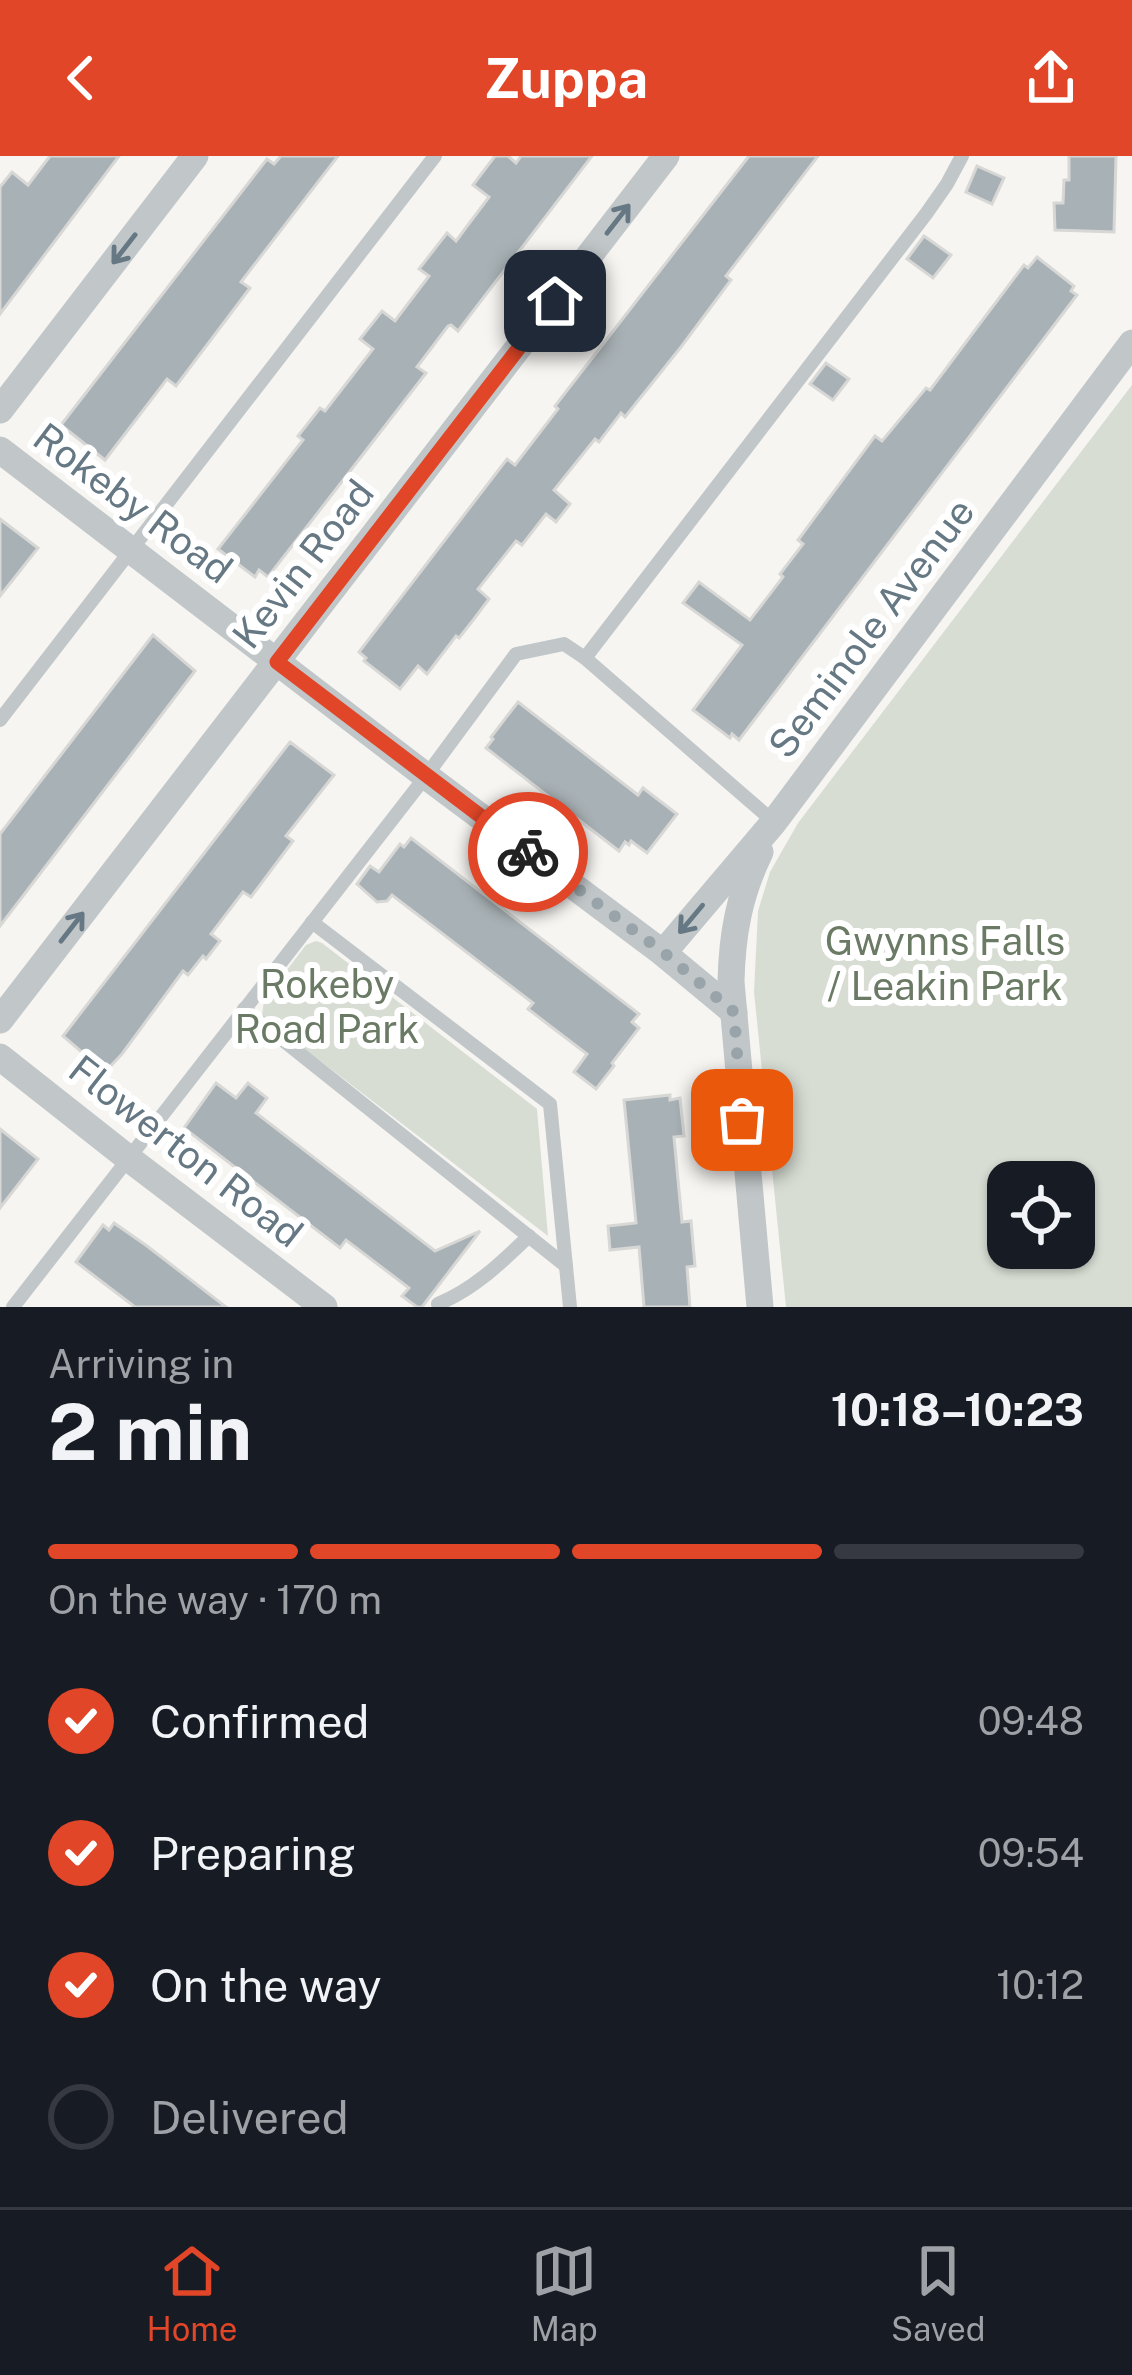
<!DOCTYPE html>
<html lang="en">
<head>
<meta charset="utf-8">
<style>
	body { margin:0; font-family:"Public Sans",sans-serif; background:#242831; color:#f1f3f6; height:100vh; display:flex; flex-direction:column; font-size:45px; white-space:nowrap }
	* { box-sizing:border-box; margin:0 }
	p { font-size:39px; color:#9ea1a6 }
	.icon { flex:none; width:66px; height:66px; fill:none; stroke:currentColor; stroke-width:2; stroke-linecap:round; stroke-linejoin:round }
	.map { position:relative; height:1151px; overflow:hidden }
	.panel { display:flex; flex-direction:column; background:#171b24; flex:1 }
	.panel>* { flex:none }
	.buttons { position:absolute; left:987px; top:1005px; display:grid; gap:24px }
	.buttons a { display:grid; place-items:center; width:108px; height:108px; border-radius:24px; background:#171b24; box-shadow:0 3px 9px #0004; font-size:60px }
	.pin { position:absolute; display:grid; place-items:center; width:102px; height:102px; color:#fff; margin:-51px; border-radius:24px; box-shadow:0 6px 18px #0006 }
	.courier { position:absolute; display:grid; place-items:center; width:120px; height:120px; margin:-60px; border:9px solid #e04627; border-radius:50%; background:#fff; color:#222; box-shadow:0 3px 15px #0007 }
	.head em { font-style:normal; font-weight:700 }
	.head div { display:flex; flex-direction:column-reverse }
	.head { display:flex; align-items:center; justify-content:space-between; height:204px; padding:0 48px }
	h1 { font-size:78px; font-weight:700; line-height:90px }
	.bar { display:grid; grid-template-columns:repeat(4,1fr); gap:18px 12px; align-content:center; height:144px; padding:0 48px }
	.bar i { height:15px; border-radius:9px; background:#363941 }
	.bar .on { background:#e04627 }
	.bar p { grid-column:span 4 }
	ol { padding:0 48px; list-style:none }
	li { display:flex; align-items:center; gap:36px; height:132px }
	li p { margin-inline-start:auto }
	li .icon { padding:12px; border-radius:50%; background:#e04627; color:#fff; stroke-width:4 }
	li:last-child { color:#9ea1a6 }
	li i { width:66px; height:66px; border:6px solid #363941; border-radius:50% }
	header { display:flex; justify-content:space-between; align-items:center; height:156px; padding:0 48px; background:#e04627; color:#fff; font-size:54px; font-weight:700 }
	.tabs { display:flex; justify-content:space-around; align-items:center; height:168px; border-top:3px solid #363941; background:#171b24; font-size:33px; color:#9ea1a6 }
	.tabs a { display:grid; justify-items:center; gap:6px }
	.tabs .on { color:#e04627 }
	.map>svg:first-child { display:block }
</style>
</head>
<body>
<header><svg class="icon" aria-label="back" viewBox="0 0 24 24"><path d="M15 5l-7 7 7 7"/></svg>Zuppa<svg class="icon" aria-label="share" viewBox="0 0 24 24"><path d="M12 15V3M7 8l5-5 5 5M5 13v7h14v-7"/></svg></header>
<div class="map">
<svg width="1132" height="1151" viewBox="0 0 1132 1151">
	<rect width="100%" height="100%" fill="#f6f5f2"/>
	<g fill="#d7ddd3" fill-rule="evenodd">
		<path d="M 1132,229 L 1132,1151 L 786,1151 L 754,836 L 758,755 L 770,716 L 798,667 ZM 1008,1026 L 1074,1026 L 1074,1092 L 1008,1092 Z"/>
		<path d="M 316,785 L 322,787 L 537,953 L 548,1080 L 262,860 L 264,844 L 306,789 Z"/>
	</g>
	<g fill="#a8b1b5" stroke="#d7d7d5" stroke-width="3">
		<path d="M 50,0 L 119,0 L 0,158 L 0,31 L 12,16 L 28,29 Z"/>
		<path d="M 281,0 L 338,0 L 241,126 L 250,132 L 176,230 L 167,223 L 105,304 L 61,269 L 267,3 L 274,8 Z"/>
		<path d="M 495,0 L 508,0 L 516,7 L 521,0 L 592,0 L 458,175 L 451,169 L 448,170 L 417,211 L 426,217 L 268,421 L 259,414 L 255,421 L 218,393 L 303,284 L 298,280 L 320,252 L 325,255 L 373,193 L 360,183 L 382,155 L 395,165 L 429,120 L 419,113 L 447,77 L 456,85 L 489,41 L 473,29 Z"/>
		<path d="M 749,0 L 818,0 L 726,120 L 731,124 L 681,191 L 625,261 L 621,257 L 599,286 L 595,283 L 554,334 L 570,348 L 556,366 L 546,358 L 522,389 L 516,385 L 478,433 L 489,443 L 474,463 L 459,482 L 456,480 L 427,518 L 418,510 L 400,533 L 364,505 L 366,502 L 359,496 L 507,303 L 515,309 L 558,253 L 555,250 L 565,237 Z"/>
		<path d="M 1069,0 L 1116,0 L 1114,76 L 1055,74 L 1054,47 L 1063,47 L 1064,24 L 1069,24 Z"/>
		<path d="M 977,10 L 1004,22 L 992,48 L 966,36 Z"/>
		<path d="M 924,80 L 951,99 L 933,122 L 907,103 Z"/>
		<path d="M 1037,101 L 1074,130 L 1071,135 L 1077,139 L 739,584 L 732,578 L 730,582 L 693,554 L 742,489 L 683,447 L 699,426 L 750,464 L 783,421 L 780,418 L 803,388 L 798,384 L 875,280 L 882,285 L 926,232 L 930,234 L 1024,109 L 1028,112 Z"/>
		<path d="M 826,207 L 849,223 L 833,244 L 810,228 Z"/>
		<path d="M 0,363 L 38,392 L 0,440 Z"/>
		<path d="M 153,479 L 195,515 L 0,770 L 0,678 Z"/>
		<path d="M 518,546 L 638,639 L 643,632 L 677,658 L 647,697 L 631,685 L 629,689 L 625,686 L 619,695 L 486,592 L 493,583 L 491,581 Z"/>
		<path d="M 290,586 L 334,619 L 286,680 L 293,685 L 251,741 L 243,736 L 211,778 L 220,785 L 206,803 L 203,800 L 188,819 L 183,815 L 122,898 L 105,916 L 63,880 Z"/>
		<path d="M 411,682 L 639,858 L 632,866 L 639,872 L 612,907 L 614,910 L 596,933 L 574,916 L 587,898 L 528,853 L 533,847 L 392,739 L 387,745 L 377,746 L 357,728 L 370,710 L 379,716 L 400,688 L 404,691 Z"/>
		<path d="M 216,927 L 236,942 L 248,927 L 267,942 L 256,957 L 435,1095 L 480,1075 L 422,1151 L 417,1151 L 402,1140 L 409,1132 L 346,1084 L 340,1092 L 184,972 Z"/>
		<path d="M 670,939 L 670,944 L 680,942 L 684,980 L 674,981 L 682,1066 L 691,1065 L 695,1110 L 687,1111 L 690,1151 L 644,1151 L 639,1091 L 610,1094 L 608,1070 L 636,1067 L 624,944 Z"/>
		<path d="M 0,973 L 38,1003 L 0,1052 Z"/>
		<path d="M 114,1067 L 147,1090 L 226,1151 L 135,1151 L 76,1106 L 103,1069 L 109,1074 Z"/>
	</g>
	<g fill="none" stroke-linecap="round" stroke-linejoin="round">
		<g stroke="#c1c6c8" stroke-width="14">
			<path d="M 585,502 L 774,666"/>
			<path d="M 0,564 L 435,0"/>
			<path d="M 312,766 L 550,948 L 570,1151"/>
			<path d="M 244,853 L 566,1110"/>
			<path d="M 438,1148 C 474,1133 501,1107 529,1080"/>
			<path d="M 13,1151 L 426,620 L 516,498 L 564,488 L 585,502 L 926,58 L 947,28 L 962,0"/>
		</g>
		<g stroke="#c1c6c8" stroke-width="27">
			<path d="M 0,254 L 195,0"/>
			<path d="M 0,294 L 426,620 L 663,797 L 734,856"/>
			<path d="M 760,696 C 739,739 732,779 731,826 L 760,1151"/>
			<path d="M 663,797 L 774,666 L 1132,187"/>
			<path d="M 0,864 L 666,0"/>
			<path d="M 0,901 L 128,1002 L 324,1151"/>
		</g>
	</g>
	<defs><path id="oneway-shaft" d="M-6 0H5M1.5-3L5.5 0L1.5 3" fill="none" stroke-width="1.6" stroke-linecap="round" stroke-linejoin="round" transform="scale(3)"/></defs>
	<g stroke="#657883">
		<use href="#oneway-shaft" transform="translate(618 63) rotate(-52)"/>
		<use href="#oneway-shaft" transform="translate(124 93) rotate(128)"/>
		<use href="#oneway-shaft" transform="translate(691 763) rotate(130)"/>
		<use href="#oneway-shaft" transform="translate(72 771) rotate(-52)"/>
	</g>
	<g fill="none" stroke-linecap="round" stroke-linejoin="round">
		<path stroke="#98a4aa" stroke-width="12" stroke-dasharray="0 21.6" d="M 528,696 L 663,796 L 734,856 L 742,964"/>
		<path stroke="#e04627" stroke-width="15" d="M 528,696 L 277,506 L 555,145"/>
	</g>
	<g text-anchor="middle" stroke-width="12" stroke-linejoin="round" paint-order="stroke">
		<g font-size="39" fill="#657883" stroke="#fff">
			<text transform="translate(133 347) rotate(37)" y="14">Rokeby Road</text>
			<text transform="translate(303 408) rotate(-52)" y="14">Kevin Road</text>
			<text transform="translate(871 472) rotate(-53)" y="14">Seminole Avenue</text>
			<text transform="translate(186 995) rotate(38)" y="14">Flowerton Road</text>
		</g>
		<g font-size="39" fill="#6a7a64" stroke="#fff">
			<text x="945" y="799">Gwynns Falls<tspan x="945" dy="45">/ Leakin Park</tspan></text>
			<text x="327" y="842">Rokeby<tspan x="327" dy="45">Road Park</tspan></text>
		</g>
	</g>
</svg>
<div class="buttons">
<a><svg class="icon" aria-label="locate" viewBox="0 0 24 24"><circle cx="12" cy="12" r="6"/><path d="M12 2v4M12 18v4M2 12h4M18 12h4"/></svg></a>
</div>
<div class="pin" style="left:742px;top:964px;background:#ea580c"><svg class="icon" aria-label="bag" viewBox="0 0 24 24"><path d="M5 8h14l-1 12H6zM9 8a3 3 0 0 1 6 0"/></svg></div>
<div class="pin" style="left:555px;top:145px;background:#1f2937"><svg class="icon" aria-label="home" viewBox="0 0 24 24"><path d="M3 11l9-7 9 7M6 9v11h12V9"/></svg></div>
<div class="courier" style="left:528px;top:696px"><svg class="icon" aria-label="bike" viewBox="0 0 24 24"><circle cx="6" cy="16" r="4"/><circle cx="18" cy="16" r="4"/><path d="M6 16l4-8h5l3 8M10 8l3 8H6M13 5h3"/></svg></div>
</div>
<section class="panel">
<div class="head"><div><h1>2 min</h1><p>Arriving in</p></div><em>10:18–10:23</em></div>
<div class="bar"><i class="on"></i><i class="on"></i><i class="on"></i><i></i><p>On the way · 170 m</p></div>
<ol>
<li><svg class="icon" aria-label="check" viewBox="0 0 24 24"><path d="M5 12l5 5 9-10"/></svg>Confirmed<p>09:48</p></li>
<li><svg class="icon" aria-label="check" viewBox="0 0 24 24"><path d="M5 12l5 5 9-10"/></svg>Preparing<p>09:54</p></li>
<li><svg class="icon" aria-label="check" viewBox="0 0 24 24"><path d="M5 12l5 5 9-10"/></svg>On the way<p>10:12</p></li>
<li><i></i>Delivered</li>
</ol>
</section>
<nav class="tabs">
<a class="on"><svg class="icon" aria-label="home" viewBox="0 0 24 24"><path d="M3 11l9-7 9 7M6 9v11h12V9"/></svg>Home</a>
<a><svg class="icon" aria-label="map" viewBox="0 0 24 24"><path d="M3 6l6-2 6 2 6-2v14l-6 2-6-2-6 2zM9 4v14M15 6v14"/></svg>Map</a>
<a><svg class="icon" aria-label="saved" viewBox="0 0 24 24"><path d="M7 4h10v16l-5-4-5 4z"/></svg>Saved</a>
</nav>
</body>
</html>
